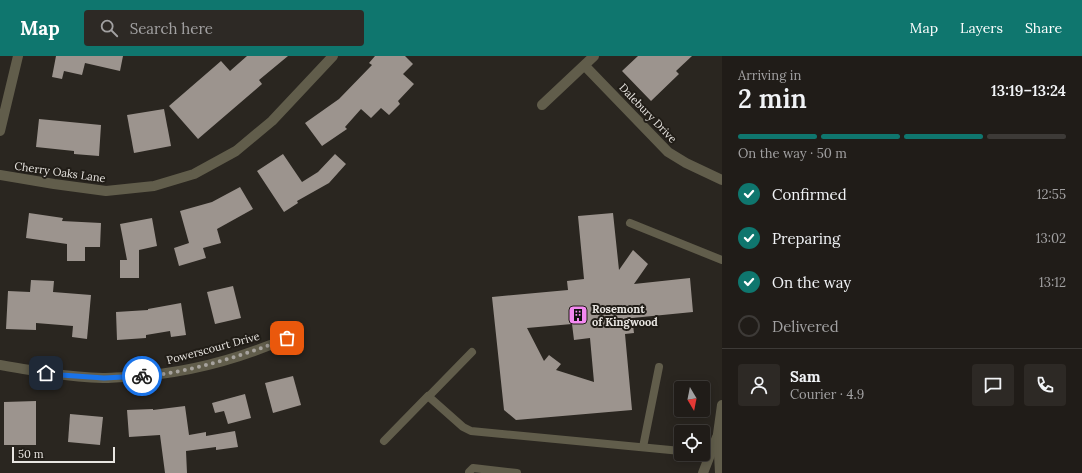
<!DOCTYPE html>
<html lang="en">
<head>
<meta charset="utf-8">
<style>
	body { margin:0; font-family:Lora,serif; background:#2d2925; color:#f1f3f6; height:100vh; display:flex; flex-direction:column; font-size:15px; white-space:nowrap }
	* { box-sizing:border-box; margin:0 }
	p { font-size:13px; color:#a2a1a2 }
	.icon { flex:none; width:22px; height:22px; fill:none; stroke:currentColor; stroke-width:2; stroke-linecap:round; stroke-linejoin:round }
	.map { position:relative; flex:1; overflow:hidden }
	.panel { display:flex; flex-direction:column; background:#201c18; width:360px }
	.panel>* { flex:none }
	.needle { width:26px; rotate:170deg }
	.fabs { position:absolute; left:674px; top:325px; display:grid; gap:8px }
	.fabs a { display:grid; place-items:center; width:36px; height:36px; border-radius:4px; background:#201c18; box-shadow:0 2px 10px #0003,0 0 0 1px #3d3a37; font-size:20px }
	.scale { position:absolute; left:12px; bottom:10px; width:103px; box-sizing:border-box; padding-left:4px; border:2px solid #e8e5e1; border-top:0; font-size:11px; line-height:14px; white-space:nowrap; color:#e8e5e1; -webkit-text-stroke:3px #211d17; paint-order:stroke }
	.pin { position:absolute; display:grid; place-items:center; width:34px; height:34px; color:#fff; margin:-17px; border-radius:8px; box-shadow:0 2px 6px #0006 }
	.courier { position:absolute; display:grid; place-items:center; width:40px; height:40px; margin:-20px; border:3px solid #1a73e8; border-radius:50%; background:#fff; color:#222; box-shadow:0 1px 5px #0007 }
	.headline em { font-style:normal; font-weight:600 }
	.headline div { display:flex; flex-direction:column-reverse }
	.headline { display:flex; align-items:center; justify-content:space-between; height:68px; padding:0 16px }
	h1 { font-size:26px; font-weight:600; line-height:30px }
	.bar { display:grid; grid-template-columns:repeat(4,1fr); gap:6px 4px; align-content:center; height:48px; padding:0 16px }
	.bar i { height:5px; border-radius:3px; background:#3d3a37 }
	.bar .on { background:#0f766e }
	.bar p { grid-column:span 4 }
	.line { display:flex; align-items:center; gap:10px; padding:0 16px; border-top:1px solid #3d3a37 }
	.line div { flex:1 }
	.round { display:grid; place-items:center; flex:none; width:42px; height:42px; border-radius:4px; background:#2d2925 }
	ol { padding:0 16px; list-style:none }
	li { display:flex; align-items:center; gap:12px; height:44px }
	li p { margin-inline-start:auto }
	li .icon { padding:4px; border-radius:50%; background:#0f766e; color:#fff; stroke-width:4 }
	li:last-child { color:#a2a1a2 }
	li i { width:22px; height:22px; border:2px solid #3d3a37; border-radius:50% }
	header { display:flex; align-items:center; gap:24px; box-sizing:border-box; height:56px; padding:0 20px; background:#0f766e; color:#fff }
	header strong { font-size:19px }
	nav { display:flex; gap:22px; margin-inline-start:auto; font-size:14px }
	.search { width:280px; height:36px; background:#2d2925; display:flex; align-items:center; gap:10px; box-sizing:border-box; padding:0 14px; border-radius:4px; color:#a2a1a2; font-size:15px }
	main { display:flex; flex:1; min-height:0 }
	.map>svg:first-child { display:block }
</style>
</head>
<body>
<header>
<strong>Map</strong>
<div class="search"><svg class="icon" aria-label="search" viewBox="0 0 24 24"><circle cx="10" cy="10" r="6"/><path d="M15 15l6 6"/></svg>Search here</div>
<nav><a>Map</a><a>Layers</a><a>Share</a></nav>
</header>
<main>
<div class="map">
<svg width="722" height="417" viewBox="0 0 722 417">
	<rect width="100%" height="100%" fill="#2a2620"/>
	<g fill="#9c948e" fill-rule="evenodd">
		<path d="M 56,0 L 123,0 L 120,15 L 85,7 L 82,19 L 64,15 L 62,23 L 52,21 Z"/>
		<path d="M 247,0 L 288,0 L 259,24 L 262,28 L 198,83 L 169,50 L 221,5 L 230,15 Z"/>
		<path d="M 375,0 L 405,0 L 413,8 L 403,18 L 414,28 L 398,45 L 400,48 L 389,59 L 381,52 L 371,62 L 361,53 L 345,71 L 347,73 L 322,90 L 305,67 L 339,43 L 372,9 L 369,7 Z"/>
		<path d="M 638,0 L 692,0 L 676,15 L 679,18 L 651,45 L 622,15 Z"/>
		<path d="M 164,53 L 171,90 L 134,97 L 127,59 Z"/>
		<path d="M 39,63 L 101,69 L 99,100 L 74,98 L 74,95 L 36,91 Z"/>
		<path d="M 283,98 L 302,126 L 318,116 L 335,98 L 346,108 L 329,127 L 297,145 L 298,147 L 284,156 L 257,115 Z"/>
		<path d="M 240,131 L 253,153 L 217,173 L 221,187 L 203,192 L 206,202 L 179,210 L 174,192 L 189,187 L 180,155 L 212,146 Z"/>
		<path d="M 29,157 L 63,162 L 62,165 L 101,167 L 100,191 L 85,191 L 85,205 L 67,205 L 67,188 L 26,182 Z"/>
		<path d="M 613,157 L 619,214 L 633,194 L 648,208 L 634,228 L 690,222 L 693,256 L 632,262 L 634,277 L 625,278 L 632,354 L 516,364 L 504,354 L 492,241 L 568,234 L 567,225 L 584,223 L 578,160 ZM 572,268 L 574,284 L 590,282 L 594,326 L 556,314 L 561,308 L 549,299 L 544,305 L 527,272 Z"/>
		<path d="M 152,162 L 157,190 L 139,194 L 139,222 L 120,222 L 120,204 L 127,204 L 120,168 Z"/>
		<path d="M 31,224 L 54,225 L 53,236 L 91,239 L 87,283 L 72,281 L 73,270 L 36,267 L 36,274 L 6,273 L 8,235 L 30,236 Z"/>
		<path d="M 233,230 L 241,262 L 215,268 L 207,236 Z"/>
		<path d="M 181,247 L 186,279 L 171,281 L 170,275 L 146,279 L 146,282 L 117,284 L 116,256 L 148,254 L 148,253 Z"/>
		<path d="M 293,320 L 301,349 L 273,357 L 265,327 Z"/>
		<path d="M 245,338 L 251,362 L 228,368 L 224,355 L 215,357 L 212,347 Z"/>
		<path d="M 36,345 L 36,389 L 4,389 L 4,346 Z"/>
		<path d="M 185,350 L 189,379 L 206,376 L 206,380 L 235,375 L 238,391 L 216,394 L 216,391 L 186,395 L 187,417 L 165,417 L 160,379 L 129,381 L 127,354 L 153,353 L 153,354 Z"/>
		<path d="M 70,358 L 103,361 L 100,389 L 68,386 Z"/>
	</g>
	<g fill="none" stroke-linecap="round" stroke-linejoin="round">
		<g stroke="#615d4b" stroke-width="8">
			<path d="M 630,167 L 722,204"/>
			<path d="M 429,340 L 472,296"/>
			<path d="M 384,385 L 428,340 L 463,371 L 471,375 L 681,395"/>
			<path d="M 643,391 L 659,311"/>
			<path d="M 469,417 L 469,416 L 473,412 L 517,417"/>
		</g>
		<g stroke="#615d4b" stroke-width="10">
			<path d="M 585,10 L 668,96 L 686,107 L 722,124"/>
			<path d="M 542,49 L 594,0"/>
			<path d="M 0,75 L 18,0"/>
			<path d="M 0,119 L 54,128 L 106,135 L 154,130 L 194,118 L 236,95 L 272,65 L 333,0"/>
			<path d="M 0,309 C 34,315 68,321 103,322 C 111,322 120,321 128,321 C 183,318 237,304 287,282"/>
		</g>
		<g stroke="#615d4b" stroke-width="10">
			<path d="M 703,417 L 717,381"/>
			<path d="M 720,417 L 718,378 L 722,349"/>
		</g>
	</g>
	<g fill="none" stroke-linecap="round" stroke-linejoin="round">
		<path stroke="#a6a29d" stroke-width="4" stroke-dasharray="0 7.2" d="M 142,320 C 166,319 191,313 214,307 C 239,300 263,292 287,282"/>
		<path stroke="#1a73e8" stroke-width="5" d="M 46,317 L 61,319 L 104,322 L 142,320"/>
	</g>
	<defs>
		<symbol id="building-square" viewBox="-11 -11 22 22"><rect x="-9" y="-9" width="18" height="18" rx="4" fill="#f389f1" stroke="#211d17"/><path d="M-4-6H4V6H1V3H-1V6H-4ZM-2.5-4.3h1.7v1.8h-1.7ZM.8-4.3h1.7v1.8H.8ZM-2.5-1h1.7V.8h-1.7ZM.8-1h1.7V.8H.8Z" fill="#111"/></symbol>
	</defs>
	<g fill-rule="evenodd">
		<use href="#building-square" x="567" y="248" width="22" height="22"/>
	</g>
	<g text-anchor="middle" stroke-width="4" stroke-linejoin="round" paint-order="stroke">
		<g font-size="11" fill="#e8e5e1" stroke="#211d17">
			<text transform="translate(648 57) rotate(46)" y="4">Dalebury Drive</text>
			<text transform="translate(60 116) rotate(8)" y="4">Cherry Oaks Lane</text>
			<text transform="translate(213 292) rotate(-15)" y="4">Powerscourt Drive</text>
		</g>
		<g font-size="11" font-weight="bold" fill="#e8e5e1" stroke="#211d17" text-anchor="start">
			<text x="592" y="257">Rosemont<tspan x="592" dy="13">of Kingwood</tspan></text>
		</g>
	</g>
</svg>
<div class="fabs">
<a><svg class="needle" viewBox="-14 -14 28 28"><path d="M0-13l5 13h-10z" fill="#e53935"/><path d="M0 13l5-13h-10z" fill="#a2a1a2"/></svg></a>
<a><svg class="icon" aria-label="locate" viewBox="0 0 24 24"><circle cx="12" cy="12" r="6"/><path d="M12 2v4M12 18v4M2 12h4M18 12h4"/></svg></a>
</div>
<div class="scale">50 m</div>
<div class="pin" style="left:287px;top:282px;background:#ea580c"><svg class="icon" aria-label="bag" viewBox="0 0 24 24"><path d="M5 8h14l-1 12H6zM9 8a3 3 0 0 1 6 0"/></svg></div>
<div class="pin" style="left:46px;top:317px;background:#1f2937"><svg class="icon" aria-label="home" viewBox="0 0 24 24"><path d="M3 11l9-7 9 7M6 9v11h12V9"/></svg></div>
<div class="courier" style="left:142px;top:320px"><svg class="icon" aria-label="bike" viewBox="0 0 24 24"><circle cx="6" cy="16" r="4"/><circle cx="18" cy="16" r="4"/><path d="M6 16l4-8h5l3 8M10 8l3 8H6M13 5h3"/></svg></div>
</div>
<section class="panel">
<div class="headline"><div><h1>2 min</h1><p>Arriving in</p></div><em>13:19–13:24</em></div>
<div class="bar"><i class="on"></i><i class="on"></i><i class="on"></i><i></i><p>On the way · 50 m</p></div>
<ol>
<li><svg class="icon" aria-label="check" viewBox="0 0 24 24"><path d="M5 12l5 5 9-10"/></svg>Confirmed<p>12:55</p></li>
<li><svg class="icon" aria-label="check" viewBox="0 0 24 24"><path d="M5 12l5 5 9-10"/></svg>Preparing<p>13:02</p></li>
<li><svg class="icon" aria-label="check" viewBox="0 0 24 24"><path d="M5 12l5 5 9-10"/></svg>On the way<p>13:12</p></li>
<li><i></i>Delivered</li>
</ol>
<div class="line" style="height:72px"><a class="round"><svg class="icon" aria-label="person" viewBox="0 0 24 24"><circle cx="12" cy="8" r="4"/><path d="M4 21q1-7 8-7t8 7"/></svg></a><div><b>Sam</b><p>Courier · 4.9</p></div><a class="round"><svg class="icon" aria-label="chat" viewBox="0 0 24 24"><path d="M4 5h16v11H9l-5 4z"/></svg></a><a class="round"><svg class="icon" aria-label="phone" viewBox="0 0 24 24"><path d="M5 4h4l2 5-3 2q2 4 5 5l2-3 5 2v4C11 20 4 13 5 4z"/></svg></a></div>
</section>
</main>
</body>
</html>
